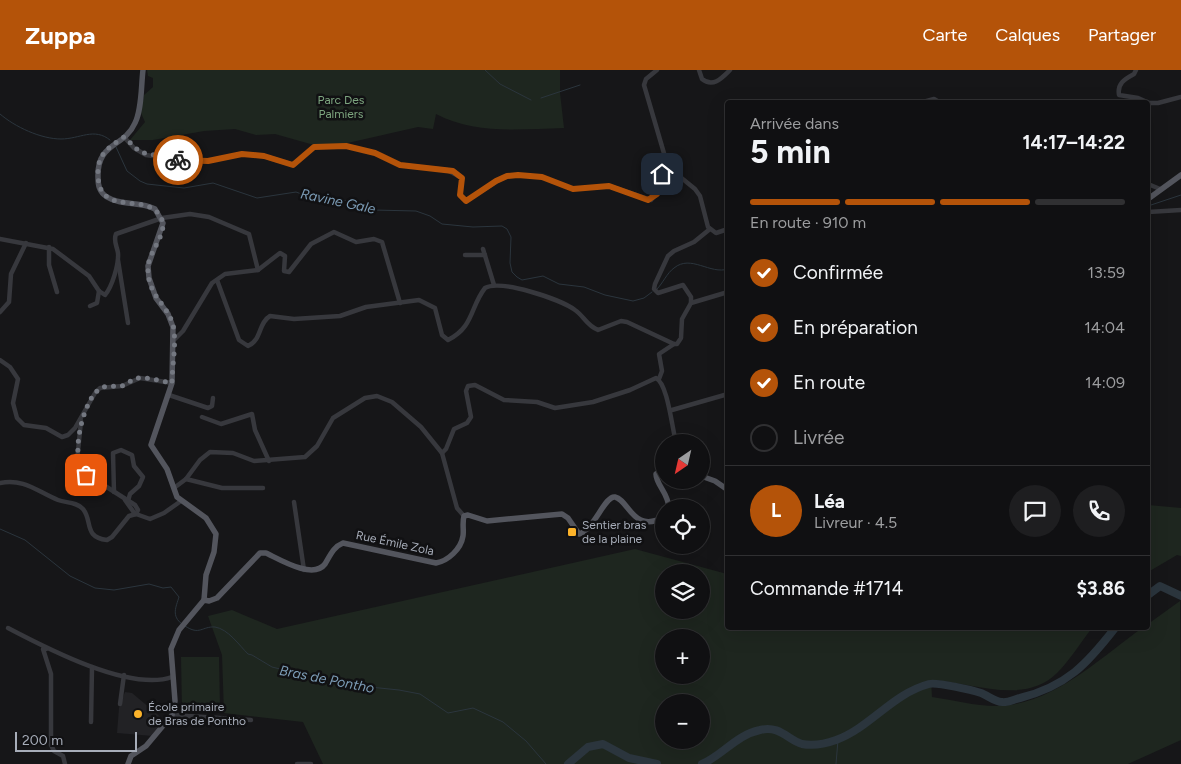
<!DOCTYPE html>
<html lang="fr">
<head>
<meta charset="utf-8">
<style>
	body { margin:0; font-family:Figtree,sans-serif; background:#1e1e20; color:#f1f3f6; height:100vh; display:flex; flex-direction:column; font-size:19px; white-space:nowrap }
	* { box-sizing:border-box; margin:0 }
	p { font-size:16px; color:#9c9d9f }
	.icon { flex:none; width:28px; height:28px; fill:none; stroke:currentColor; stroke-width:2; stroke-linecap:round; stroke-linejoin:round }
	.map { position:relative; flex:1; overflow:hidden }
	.side { position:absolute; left:725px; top:30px; width:425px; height:530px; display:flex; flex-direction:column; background:#101012; border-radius:5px; box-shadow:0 5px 20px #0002,0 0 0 1px #303032 }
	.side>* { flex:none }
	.needle { width:32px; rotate:214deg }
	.controls { position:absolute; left:655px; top:364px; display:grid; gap:10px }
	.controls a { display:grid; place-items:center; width:55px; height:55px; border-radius:50%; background:#101012; box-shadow:0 5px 20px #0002,0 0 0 1px #303032; font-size:25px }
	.scale { position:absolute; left:15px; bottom:12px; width:122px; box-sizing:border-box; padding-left:5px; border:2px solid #a7adb9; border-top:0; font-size:14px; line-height:18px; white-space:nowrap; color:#a7adb9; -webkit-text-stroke:4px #111113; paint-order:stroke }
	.pin { position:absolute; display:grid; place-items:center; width:42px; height:42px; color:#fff; margin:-21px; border-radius:10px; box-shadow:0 2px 8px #0006 }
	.courier { position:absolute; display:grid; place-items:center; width:50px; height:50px; margin:-25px; border:4px solid #b45309; border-radius:50%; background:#fff; color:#222; box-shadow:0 1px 6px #0007 }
	.head em { font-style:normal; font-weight:700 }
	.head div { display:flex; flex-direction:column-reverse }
	.head { display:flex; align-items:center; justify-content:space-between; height:85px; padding:0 25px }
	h1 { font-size:32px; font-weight:700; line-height:38px }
	.bar { display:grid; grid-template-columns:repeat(4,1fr); gap:8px 5px; align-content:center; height:60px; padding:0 25px }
	.bar i { height:6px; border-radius:4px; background:#303032 }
	.bar .selected { background:#b45309 }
	.bar p { grid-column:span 4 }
	.line { display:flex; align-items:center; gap:12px; padding:0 25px; border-top:1px solid #303032 }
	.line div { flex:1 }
	.round { display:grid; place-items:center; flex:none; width:52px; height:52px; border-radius:26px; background:#1e1e20 }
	ol { padding:0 25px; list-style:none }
	li { display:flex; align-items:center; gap:15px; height:55px }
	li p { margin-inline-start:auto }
	li .icon { padding:5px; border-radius:50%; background:#b45309; color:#fff; stroke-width:4 }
	li:last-child { color:#9c9d9f }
	li i { width:28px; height:28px; border:2px solid #303032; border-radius:50% }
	header { display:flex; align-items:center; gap:30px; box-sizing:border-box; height:70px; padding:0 25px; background:#b45309; color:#fff }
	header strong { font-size:24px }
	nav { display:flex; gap:28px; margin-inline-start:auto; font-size:18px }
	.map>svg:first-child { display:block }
</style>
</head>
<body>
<header>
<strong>Zuppa</strong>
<nav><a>Carte</a><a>Calques</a><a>Partager</a></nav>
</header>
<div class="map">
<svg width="1181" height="694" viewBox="0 0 1181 694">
	<rect width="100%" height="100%" fill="#161618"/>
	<path fill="#222225" d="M 125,622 L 132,623 L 164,650 L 153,666 L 117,663 L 119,638 Z"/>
	<g fill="#1e261f" fill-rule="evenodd">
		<path d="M 147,0 L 560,0 L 560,23 L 564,58 C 520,59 476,65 436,44 L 433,59 L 418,57 L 343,74 L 314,75 L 275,64 L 256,65 L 235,59 L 204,61 L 153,70 L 130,70 L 145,52 L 141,43 L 144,25 L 153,17 L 153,8 L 148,6 Z"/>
		<path d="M 1148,435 L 1181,438 L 1181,486 L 1177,485 L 1148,502 Z"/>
		<path d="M 635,479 L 727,504 L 728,558 L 1092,558 C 1081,572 1070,590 1057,603 C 1024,636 971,612 931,610 L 932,627 C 953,630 979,637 1000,636 C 1055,633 1100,588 1142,558 L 1148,558 L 1148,554 L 1180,531 L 1181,670 L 1128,694 L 323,694 L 303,652 L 224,643 L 222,585 L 208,546 L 232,540 L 277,559 ZM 664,502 L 701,502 L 701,540 L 664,540 ZM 664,568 L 701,568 L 701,605 L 664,605 ZM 664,632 L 701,632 L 701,670 L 664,670 Z"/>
		<path d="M 181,587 L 219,587 L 220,639 L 182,640 Z"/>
	</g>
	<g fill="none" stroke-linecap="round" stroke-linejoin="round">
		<g stroke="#2b353d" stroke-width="1">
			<path d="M 485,0 L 500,14 L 531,30"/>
			<path d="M 541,28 L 580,15"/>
			<path d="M 0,44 C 15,57 41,69 61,69 C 80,69 94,57 110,70"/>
			<path d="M 116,77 L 127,101 L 140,111 L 147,114 L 184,118 L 213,113 L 257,128 L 296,122 L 315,129 L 351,131 L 373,140 L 416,141 L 430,146 L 442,154 L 473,157 L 502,156 L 507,159 L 511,167 L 510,193 L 512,202 L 517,207 L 522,210 L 543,206 L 559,214 L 584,217 L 605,225 L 633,231 L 644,228 L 652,222"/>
			<path d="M 1148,136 L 1181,125"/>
			<path d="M 657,219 C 663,213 667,203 674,198 C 691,184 710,205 728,199"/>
			<path d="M 0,459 L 25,470 L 70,506 L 95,518 L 114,520 L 149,514 L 163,518 L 171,517 L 179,527 C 176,537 171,546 182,554"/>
			<path d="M 185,556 C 200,566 202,556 215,557 C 228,559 239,575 248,584 L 252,585 L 272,597 L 341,614 L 399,620 L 420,624 L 448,643 L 473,638 L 503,652 L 526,671 L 546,694"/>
			<path d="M 836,694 L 838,670"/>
		</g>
		<g stroke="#2b353d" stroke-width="8">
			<path d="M 1148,525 L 1160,516 L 1181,526"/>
			<path d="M 568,694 L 588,677 L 603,674 L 629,688 L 657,694"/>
			<path d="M 702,694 C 723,685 736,665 760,660 C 780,655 788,670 802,674 C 813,676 825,674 836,670 C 871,657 892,624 929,614 C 937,612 972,620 981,623 C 987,625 995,632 1002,632 C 1007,633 1015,629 1020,628 C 1067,616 1087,594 1115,558"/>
		</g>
		<g stroke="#37383d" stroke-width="4.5">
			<path d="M 657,0 L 646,9 L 644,15 L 668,97 L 695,119 L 700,126 L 708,157 L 716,163 L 728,159"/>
			<path d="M 699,0 L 702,9 C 713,18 722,8 730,0"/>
			<path d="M 1136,0 L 1134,4 C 1125,9 1117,13 1119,25 L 1138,28 L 1147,32"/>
			<path d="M 923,32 L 934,29 L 939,32"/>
			<path d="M 1148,33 L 1158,33 L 1181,27"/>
			<path d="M 124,67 L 134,78 L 146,85 L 186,91 L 208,91 L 242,84 L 264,86 L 293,95 L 314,77 L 346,76 L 375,83 L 400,95 L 447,100 L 462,108 L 460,125 L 466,131 L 497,111 L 507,106 L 518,105 L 542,107 L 573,119 L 609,116 L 651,130 C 662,120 658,105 668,97"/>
			<path d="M 1148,114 L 1160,119"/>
			<path d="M 1148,142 L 1181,140"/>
			<path d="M 0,169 L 53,179 L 89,206 L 99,221 L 105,225 C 112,217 119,194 118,183 C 117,176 113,171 116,164 L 162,148 L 190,144 L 209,147 L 249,164 L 258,200"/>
			<path d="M 49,177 L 49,195 L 57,222"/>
			<path d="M 483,179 L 494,215"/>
			<path d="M 465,185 L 485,185"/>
			<path d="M 118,190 L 128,253"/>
			<path d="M 217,210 L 239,270 L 248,276 C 262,270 258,253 270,246 L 294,249 L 340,246 L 366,237 L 419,230 L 435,238 L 442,265 L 448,270 C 474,257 470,237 485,218 C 500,209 560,229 575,240 C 584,246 586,255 598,260 L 621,251 L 627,252 L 674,274 L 677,274 L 681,268 L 682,249 L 691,233 L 728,222"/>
			<path d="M 691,233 L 691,227 L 683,215 L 658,223 L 654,219 L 655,214 L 668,186 L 674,181 L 694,172 L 710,159"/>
			<path d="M 90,236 L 97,233 L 99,221"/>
			<path d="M 0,242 L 9,232 L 11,204 L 26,173"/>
			<path d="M 174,270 L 183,261 L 212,213 L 225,204 L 258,200 L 280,183 L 285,186 L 284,201 L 289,202 L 311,174 L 334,162 L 356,172 L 374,169 L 382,172 L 400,233"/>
			<path d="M 0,290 L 10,297 L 18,309 L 13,333 L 17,348 L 24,355 L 46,358 L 62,367 L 68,365 L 75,358 L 95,323 L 100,318 L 122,316 L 140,308 L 172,313"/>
			<path d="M 659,309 L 662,301 L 659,284 L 674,274"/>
			<path d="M 169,325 L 208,338 L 212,336 L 213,328"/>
			<path d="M 672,340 L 728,324"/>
			<path d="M 202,347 L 221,354 L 252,344 L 255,360 L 269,391"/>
			<path d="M 81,351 L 77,391 L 80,400 L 135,435 L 138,440 L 136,444"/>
			<path d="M 442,383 L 446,379 L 454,359 L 467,353 L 471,347 L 466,321 L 468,316 L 475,315 L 504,330 L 537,332 L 555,338 L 593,332 L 630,320 L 656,308 C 668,314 672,359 676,372"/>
			<path d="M 186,409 L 222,418 L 263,418"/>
			<path d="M 0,413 C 24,408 38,422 58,430 C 66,433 77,432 83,439 C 93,451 83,467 107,470 L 112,467 L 129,446 L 136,444 L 150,449 L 164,443 L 181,431"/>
			<path d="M 174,418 L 186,409 L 200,390 L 210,382 L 233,383 L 254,391 L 305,387 L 317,376 L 333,348 L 365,328 L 377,326 L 392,332 L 421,357 L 442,383 L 457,438 L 464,446"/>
			<path d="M 114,422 L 113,383 L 121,380 L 132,385 L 134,396 L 143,407 L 139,416 L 130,424 L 128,431"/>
			<path d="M 125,430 L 135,444"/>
			<path d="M 294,432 L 304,500"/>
			<path d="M 8,558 C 46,578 130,622 172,607"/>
			<path d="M 46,579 L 43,579 L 51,604 L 51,675 L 54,681 L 63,686 L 65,694"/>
			<path d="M 120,634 L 124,605"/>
			<path d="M 172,645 L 251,650"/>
			<path d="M 91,652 L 92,597"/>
			<path d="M 297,694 L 311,694"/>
		</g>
		<g stroke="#53555d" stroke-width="5.5">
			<path d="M 143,0 C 141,16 142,39 135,53 C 124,78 97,72 98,107 C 98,115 99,122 107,127 C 121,136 140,131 155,139 L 163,153 L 148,196 L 149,208 L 156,228 L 168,244 L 173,257 L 172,313 L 151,375 L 167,399 L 177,427 L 206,448 L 216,464 L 214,482 L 206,505 L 204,530"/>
			<path d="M 1148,129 L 1181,105"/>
			<path d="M 664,400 L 656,404 C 656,415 668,422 669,438"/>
			<path d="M 701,406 L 715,411 L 728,420"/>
			<path d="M 128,694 L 131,686 L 146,676 L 172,645 L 175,631 L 171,579 L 179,560 L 204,530 L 209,531 L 217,528 L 260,483 L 266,483 C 279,489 313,510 325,494 C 330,486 333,477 343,473 L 436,493 C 448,491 461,479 463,466 C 464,460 462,453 464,446 L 468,445 L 487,451 L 562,444 L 568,448 L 579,464 C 594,460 605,425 615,427 C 629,430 633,464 664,447"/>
		</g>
	</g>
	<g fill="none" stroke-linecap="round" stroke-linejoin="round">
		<path stroke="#747881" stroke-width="5" stroke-dasharray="0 9" d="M 86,405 C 68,392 83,327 101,318 C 107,315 114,317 120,316 C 127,316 131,309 137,308 C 148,307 161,311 172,313 C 172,295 177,273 173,255 C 167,233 147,226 148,197 C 149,181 167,165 162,150 C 151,119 99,150 98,105 C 97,84 109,77 124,67 L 140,82 L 178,90"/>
		<path stroke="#b45309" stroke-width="6" d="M 178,90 L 208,91 L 242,84 L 264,86 L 293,95 L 314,77 L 346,76 L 375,83 L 400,95 L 453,101 L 462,108 L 460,125 L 466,131 L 496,111 L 507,106 L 518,105 L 542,107 L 573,119 L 609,116 L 648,130 L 657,124 L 662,104"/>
	</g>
	<g fill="#fcb32a" stroke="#111113" stroke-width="2">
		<rect x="567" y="457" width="10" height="10" rx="2.5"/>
		<circle cx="138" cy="644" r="5"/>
	</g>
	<g text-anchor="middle" stroke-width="5" stroke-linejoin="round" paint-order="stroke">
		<g font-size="12" fill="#7da57f" stroke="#111113">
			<text x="341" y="34">Parc Des<tspan x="341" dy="14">Palmiers</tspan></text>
		</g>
		<g font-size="12" fill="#a7adb9" stroke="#111113" text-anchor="start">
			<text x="582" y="459">Sentier bras<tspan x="582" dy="14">de la plaine</tspan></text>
			<text x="148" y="641">École primaire<tspan x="148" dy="14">de Bras de Pontho</tspan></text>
		</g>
		<g font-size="12" fill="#a7adb9" stroke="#111113">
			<text transform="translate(395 473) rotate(12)" y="4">Rue Émile Zola</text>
		</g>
		<g font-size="14" font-style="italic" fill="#7c9cb6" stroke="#111113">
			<text transform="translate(338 131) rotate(12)" y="5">Ravine Gale</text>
			<text transform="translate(327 609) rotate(11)" y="5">Bras de Pontho</text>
		</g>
	</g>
</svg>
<div class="controls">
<a><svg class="needle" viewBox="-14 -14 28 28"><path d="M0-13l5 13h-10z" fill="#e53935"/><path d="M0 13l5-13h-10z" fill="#9c9d9f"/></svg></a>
<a><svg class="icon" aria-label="locate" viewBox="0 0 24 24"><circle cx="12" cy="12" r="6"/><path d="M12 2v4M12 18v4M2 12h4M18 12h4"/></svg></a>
<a><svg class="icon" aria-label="layers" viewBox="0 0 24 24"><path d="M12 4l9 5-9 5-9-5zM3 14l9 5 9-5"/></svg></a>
<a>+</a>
<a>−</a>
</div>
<div class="scale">200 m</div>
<div class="pin" style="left:86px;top:405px;background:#ea580c"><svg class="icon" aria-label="bag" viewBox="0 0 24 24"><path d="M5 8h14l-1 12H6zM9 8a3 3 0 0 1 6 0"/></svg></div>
<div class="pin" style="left:662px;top:104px;background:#1f2937"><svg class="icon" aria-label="home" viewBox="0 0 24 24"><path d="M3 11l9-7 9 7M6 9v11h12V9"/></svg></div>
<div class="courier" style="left:178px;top:90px"><svg class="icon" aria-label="bike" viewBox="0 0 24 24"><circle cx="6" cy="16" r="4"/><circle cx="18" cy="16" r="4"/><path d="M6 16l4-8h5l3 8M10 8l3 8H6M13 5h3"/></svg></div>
<section class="side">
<div class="head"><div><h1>5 min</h1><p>Arrivée dans</p></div><em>14:17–14:22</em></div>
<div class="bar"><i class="selected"></i><i class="selected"></i><i class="selected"></i><i></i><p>En route · 910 m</p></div>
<ol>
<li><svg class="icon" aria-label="check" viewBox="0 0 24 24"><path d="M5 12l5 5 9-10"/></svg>Confirmée<p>13:59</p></li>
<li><svg class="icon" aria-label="check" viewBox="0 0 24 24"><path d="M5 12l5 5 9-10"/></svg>En préparation<p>14:04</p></li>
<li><svg class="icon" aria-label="check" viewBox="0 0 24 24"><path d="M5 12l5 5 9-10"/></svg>En route<p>14:09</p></li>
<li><i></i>Livrée</li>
</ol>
<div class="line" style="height:90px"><b class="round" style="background:#b45309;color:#fff">L</b><div><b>Léa</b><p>Livreur · 4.5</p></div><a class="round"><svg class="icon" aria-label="chat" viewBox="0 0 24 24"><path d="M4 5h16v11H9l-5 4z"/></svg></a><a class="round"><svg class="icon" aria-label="phone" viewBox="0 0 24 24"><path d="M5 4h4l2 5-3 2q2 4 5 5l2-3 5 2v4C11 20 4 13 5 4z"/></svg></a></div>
<div class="line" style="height:65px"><div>Commande #1714</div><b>$3.86</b></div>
</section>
</div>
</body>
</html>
